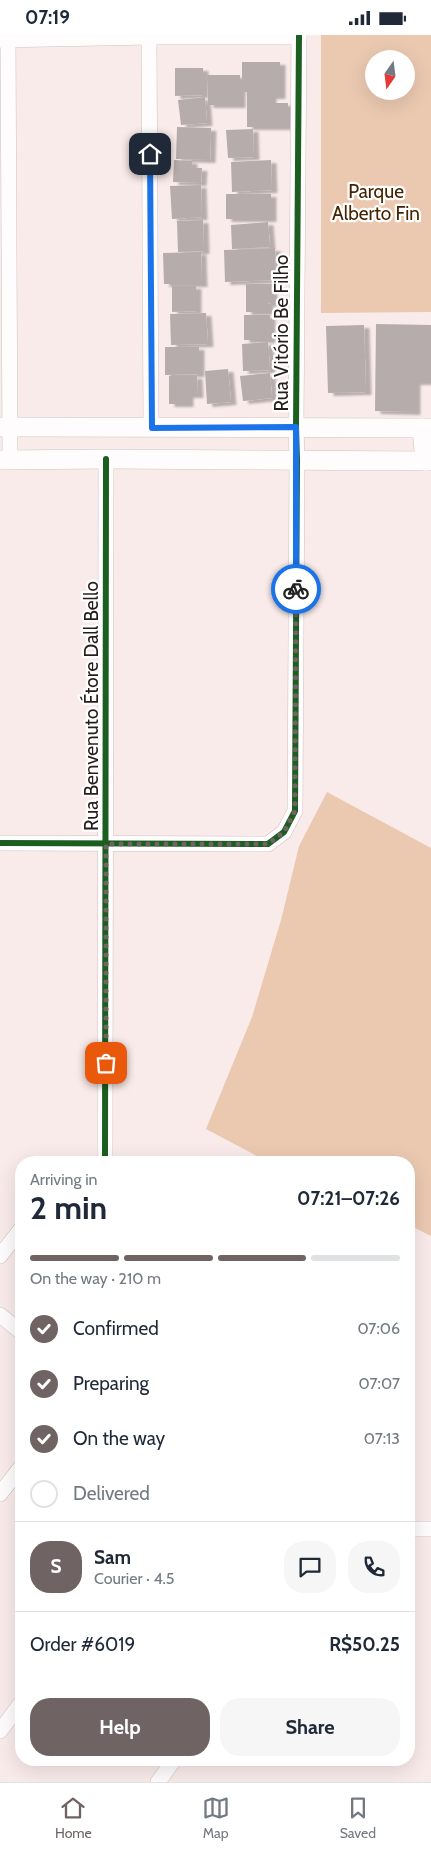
<!DOCTYPE html>
<html lang="en">
<head>
<meta charset="utf-8">
<style>
	body { margin:0; font-family:Cabin,sans-serif; background:#f6f6f7; color:#1f2937; height:100vh; display:flex; flex-direction:column; font-size:19px; white-space:nowrap }
	* { box-sizing:border-box; margin:0 }
	p { font-size:16px; color:#747a83 }
	.icon { flex:none; width:28px; height:28px; fill:none; stroke:currentColor; stroke-width:2; stroke-linecap:round; stroke-linejoin:round }
	.map { position:relative; flex:1; overflow:hidden }
	.details { position:absolute; left:15px; top:1121px; width:400px; height:610px; display:flex; flex-direction:column; background:#fff; border-radius:20px; box-shadow:0 5px 20px #0002 }
	.details>* { flex:none }
	.needle { width:32px; rotate:194deg }
	.tools { position:absolute; left:365px; top:15px; display:grid; gap:10px }
	.tools a { display:grid; place-items:center; width:50px; height:50px; border-radius:50%; background:#fff; box-shadow:0 5px 20px #0002; font-size:25px }
	.pin { position:absolute; display:grid; place-items:center; width:42px; height:42px; color:#fff; margin:-21px; border-radius:10px; box-shadow:0 2px 8px #0006 }
	.courier { position:absolute; display:grid; place-items:center; width:50px; height:50px; margin:-25px; border:4px solid #1a73e8; border-radius:50%; background:#fff; color:#222; box-shadow:0 1px 6px #0007 }
	.head em { font-style:normal; font-weight:700 }
	.head div { display:flex; flex-direction:column-reverse }
	.head { display:flex; align-items:center; justify-content:space-between; height:85px; padding:0 15px }
	h1 { font-size:32px; font-weight:700; line-height:38px }
	.bar { display:grid; grid-template-columns:repeat(4,1fr); gap:8px 5px; align-content:center; height:60px; padding:0 15px }
	.bar i { height:6px; border-radius:4px; background:#e0e1e3 }
	.bar .selected { background:#6f6463 }
	.bar p { grid-column:span 4 }
	.line { display:flex; align-items:center; gap:12px; padding:0 15px; border-top:1px solid #e0e1e3 }
	.line div { flex:1 }
	.round { display:grid; place-items:center; flex:none; width:52px; height:52px; border-radius:20px; background:#f6f6f7 }
	ol { padding:0 15px; list-style:none }
	li { display:flex; align-items:center; gap:15px; height:55px }
	li p { margin-inline-start:auto }
	li .icon { padding:5px; border-radius:50%; background:#6f6463; color:#fff; stroke-width:4 }
	li:last-child { color:#747a83 }
	li i { width:28px; height:28px; border:2px solid #e0e1e3; border-radius:50% }
	.button { display:flex; gap:10px; margin-top:auto; padding:10px 15px }
	.button a { flex:1; height:58px; border-radius:20px; background:#6f6463; color:#fff; font-size:20px; font-weight:700; line-height:58px; text-align:center }
	.button a+a { background:#f6f6f7; color:#1f2937 }
	.status { display:flex; justify-content:space-between; align-items:center; height:35px; padding:0 25px; background:#fff; direction:ltr }
	.status svg { height:14px; fill:currentColor }
	.dock { display:flex; justify-content:space-around; align-items:center; height:70px; border-top:1px solid #e0e1e3; background:#fff; font-size:14px; color:#747a83 }
	.dock a { display:grid; justify-items:center; gap:2px }
	.dock .selected { color:#6f6463 }
	.map>svg:first-child { display:block }
</style>
</head>
<body>
<div class="status"><b>07:19</b><svg viewBox="0 0 49 12"><path d="M0 12V9h3v3zM5 12V6h3v6zM10 12V3h3v9zM15 12V0h3v12zM26 1h20v11H26zM47 4h2v5h-2z"/></svg></div>
<div class="map">
<svg width="431" height="1747" viewBox="0 0 431 1747">
	<defs>
		<filter id="shadow"><feDropShadow dx="5.5" dy="3" stdDeviation="1" flood-color="#0004"/></filter>
	</defs>
	<rect width="100%" height="100%" fill="#f9ebea"/>
	<g fill="#ebc9b1" fill-rule="evenodd">
		<path d="M 321,0 L 431,0 L 431,277 L 321,278 ZM 374,24 L 406,24 L 406,56 L 374,56 Z"/>
		<path d="M 327,757 L 431,813 L 431,1201 L 409,1190 L 409,1128 L 268,1127 L 206,1094 L 252,982 L 281,885 L 299,811 Z"/>
	</g>
	<g fill="#b6acac" filter="url(#shadow)">
		<path d="M 242,27 L 280,27 L 280,61 L 271,61 L 271,68 L 288,68 L 288,92 L 247,92 L 247,57 L 242,57 Z"/>
		<path d="M 175,33 L 203,33 L 203,60 L 175,61 Z"/>
		<path d="M 207,40 L 240,40 L 240,70 L 208,70 Z"/>
		<path d="M 205,62 L 207,88 L 181,90 L 178,65 Z"/>
		<path d="M 177,92 L 211,93 L 210,125 L 176,124 Z"/>
		<path d="M 253,94 L 254,122 L 228,123 L 226,95 Z"/>
		<path d="M 174,125 L 192,126 L 192,133 L 202,133 L 201,148 L 173,147 Z"/>
		<path d="M 271,125 L 272,155 L 232,157 L 231,127 Z"/>
		<path d="M 201,150 L 202,182 L 172,184 L 170,151 Z"/>
		<rect x="226" y="159" width="45" height="25"/>
		<path d="M 203,185 L 204,216 L 178,217 L 177,186 Z"/>
		<path d="M 268,187 L 270,212 L 232,214 L 231,190 Z"/>
		<path d="M 275,213 L 276,245 L 225,247 L 224,215 Z"/>
		<path d="M 201,217 L 202,249 L 164,249 L 163,218 Z"/>
		<path d="M 246,249 L 272,249 L 272,269 L 268,268 L 268,277 L 246,277 Z"/>
		<path d="M 172,251 L 196,251 L 196,276 L 172,277 Z"/>
		<path d="M 206,278 L 208,309 L 171,310 L 170,279 Z"/>
		<rect x="244" y="280" width="26" height="25"/>
		<path d="M 376,289 L 431,290 L 431,347 L 415,347 L 415,377 L 375,376 Z"/>
		<path d="M 364,290 L 366,357 L 328,358 L 326,291 Z"/>
		<path d="M 268,307 L 270,335 L 243,336 L 242,309 Z"/>
		<path d="M 165,312 L 199,312 L 199,339 L 165,340 Z"/>
		<path d="M 228,334 L 231,367 L 207,369 L 205,336 Z"/>
		<path d="M 270,338 L 272,363 L 243,366 L 240,341 Z"/>
		<path d="M 169,341 L 197,341 L 198,360 L 188,360 L 188,369 L 169,369 Z"/>
	</g>
	<g fill="none" stroke-linecap="round" stroke-linejoin="round">
		<defs>
			<g id="minor">
				<path d="M 8,0 L 10,425"/>
				<path d="M 149,0 L 151,393"/>
				<path d="M 0,5 L 149,2 L 299,2"/>
				<path d="M 0,808 L 268,809 L 284,797 L 295,776 L 297,425 L 296,392 L 299,0"/>
				<path d="M 105,1128 L 106,424"/>
				<path d="M 0,1221 L 21,1194"/>
				<path d="M 0,1280 L 21,1297"/>
				<path d="M 0,1459 L 21,1432"/>
				<path d="M 409,1494 L 431,1494"/>
				<path d="M 0,1696 L 21,1668"/>
				<path d="M 158,1747 L 174,1725"/>
			</g>
			<g id="tertiary">
				<path d="M 0,392 L 431,393"/>
				<path d="M 422,393 L 425,426"/>
				<path d="M 0,425 L 106,424 L 431,426"/>
			</g>
		</defs>
		<use href="#minor" stroke="#cec3c2" stroke-width="16"/>
		<use href="#tertiary" stroke="#cec3c2" stroke-width="20"/>
		<use href="#minor" stroke="#fefcfc" stroke-width="15"/>
		<use href="#tertiary" stroke="#fefcfc" stroke-width="19"/>
		<defs>
			<g id="cycleway">
				<path d="M 0,808 L 268,809 L 284,797 L 295,776 L 297,425 L 296,392 L 299,0"/>
				<path d="M 105,1128 L 106,424"/>
			</g>
		</defs>
		<use href="#cycleway" stroke="#fff" stroke-width="9"/>
		<use href="#cycleway" stroke="#1b5e20" stroke-width="6"/>
	</g>
	<g fill="none" stroke-linecap="round" stroke-linejoin="round">
		<path stroke="#6f6463" stroke-width="5" stroke-dasharray="0 9" d="M 106,1028 L 106,809 L 268,809 L 284,797 L 295,776 L 296,554"/>
		<path stroke="#1a73e8" stroke-width="6" d="M 150,119 L 152,393 L 296,392 L 296,554"/>
	</g>
	<g text-anchor="middle" stroke-width="4.5" stroke-linejoin="round" paint-order="stroke">
		<g font-size="19" fill="#442400" stroke="#fff">
			<text x="376" y="163">Parque<tspan x="376" dy="22">Alberto Fin</tspan></text>
		</g>
		<g font-size="19" fill="#251c1b" stroke="#fff">
			<text transform="translate(281 298) rotate(-90)" y="7">Rua Vitório Be Filho</text>
			<text transform="translate(91 671) rotate(-90)" y="7">Rua Benvenuto Étore Dall Bello</text>
		</g>
	</g>
</svg>
<div class="tools">
<a><svg class="needle" viewBox="-14 -14 28 28"><path d="M0-13l5 13h-10z" fill="#e53935"/><path d="M0 13l5-13h-10z" fill="#747a83"/></svg></a>
</div>
<div class="pin" style="left:106px;top:1028px;background:#ea580c"><svg class="icon" aria-label="bag" viewBox="0 0 24 24"><path d="M5 8h14l-1 12H6zM9 8a3 3 0 0 1 6 0"/></svg></div>
<div class="pin" style="left:150px;top:119px;background:#1f2937"><svg class="icon" aria-label="home" viewBox="0 0 24 24"><path d="M3 11l9-7 9 7M6 9v11h12V9"/></svg></div>
<div class="courier" style="left:296px;top:554px"><svg class="icon" aria-label="bike" viewBox="0 0 24 24"><circle cx="6" cy="16" r="4"/><circle cx="18" cy="16" r="4"/><path d="M6 16l4-8h5l3 8M10 8l3 8H6M13 5h3"/></svg></div>
<section class="details">
<div class="head"><div><h1>2 min</h1><p>Arriving in</p></div><em>07:21–07:26</em></div>
<div class="bar"><i class="selected"></i><i class="selected"></i><i class="selected"></i><i></i><p>On the way · 210 m</p></div>
<ol>
<li><svg class="icon" aria-label="check" viewBox="0 0 24 24"><path d="M5 12l5 5 9-10"/></svg>Confirmed<p>07:06</p></li>
<li><svg class="icon" aria-label="check" viewBox="0 0 24 24"><path d="M5 12l5 5 9-10"/></svg>Preparing<p>07:07</p></li>
<li><svg class="icon" aria-label="check" viewBox="0 0 24 24"><path d="M5 12l5 5 9-10"/></svg>On the way<p>07:13</p></li>
<li><i></i>Delivered</li>
</ol>
<div class="line" style="height:90px"><b class="round" style="background:#6f6463;color:#fff">S</b><div><b>Sam</b><p>Courier · 4.5</p></div><a class="round"><svg class="icon" aria-label="chat" viewBox="0 0 24 24"><path d="M4 5h16v11H9l-5 4z"/></svg></a><a class="round"><svg class="icon" aria-label="phone" viewBox="0 0 24 24"><path d="M5 4h4l2 5-3 2q2 4 5 5l2-3 5 2v4C11 20 4 13 5 4z"/></svg></a></div>
<div class="line" style="height:65px"><div>Order #6019</div><b>R$50.25</b></div>
<div class="button"><a>Help</a><a>Share</a></div>
</section>
</div>
<nav class="dock">
<a class="selected"><svg class="icon" aria-label="home" viewBox="0 0 24 24"><path d="M3 11l9-7 9 7M6 9v11h12V9"/></svg>Home</a>
<a><svg class="icon" aria-label="map" viewBox="0 0 24 24"><path d="M3 6l6-2 6 2 6-2v14l-6 2-6-2-6 2zM9 4v14M15 6v14"/></svg>Map</a>
<a><svg class="icon" aria-label="saved" viewBox="0 0 24 24"><path d="M7 4h10v16l-5-4-5 4z"/></svg>Saved</a>
</nav>
</body>
</html>
